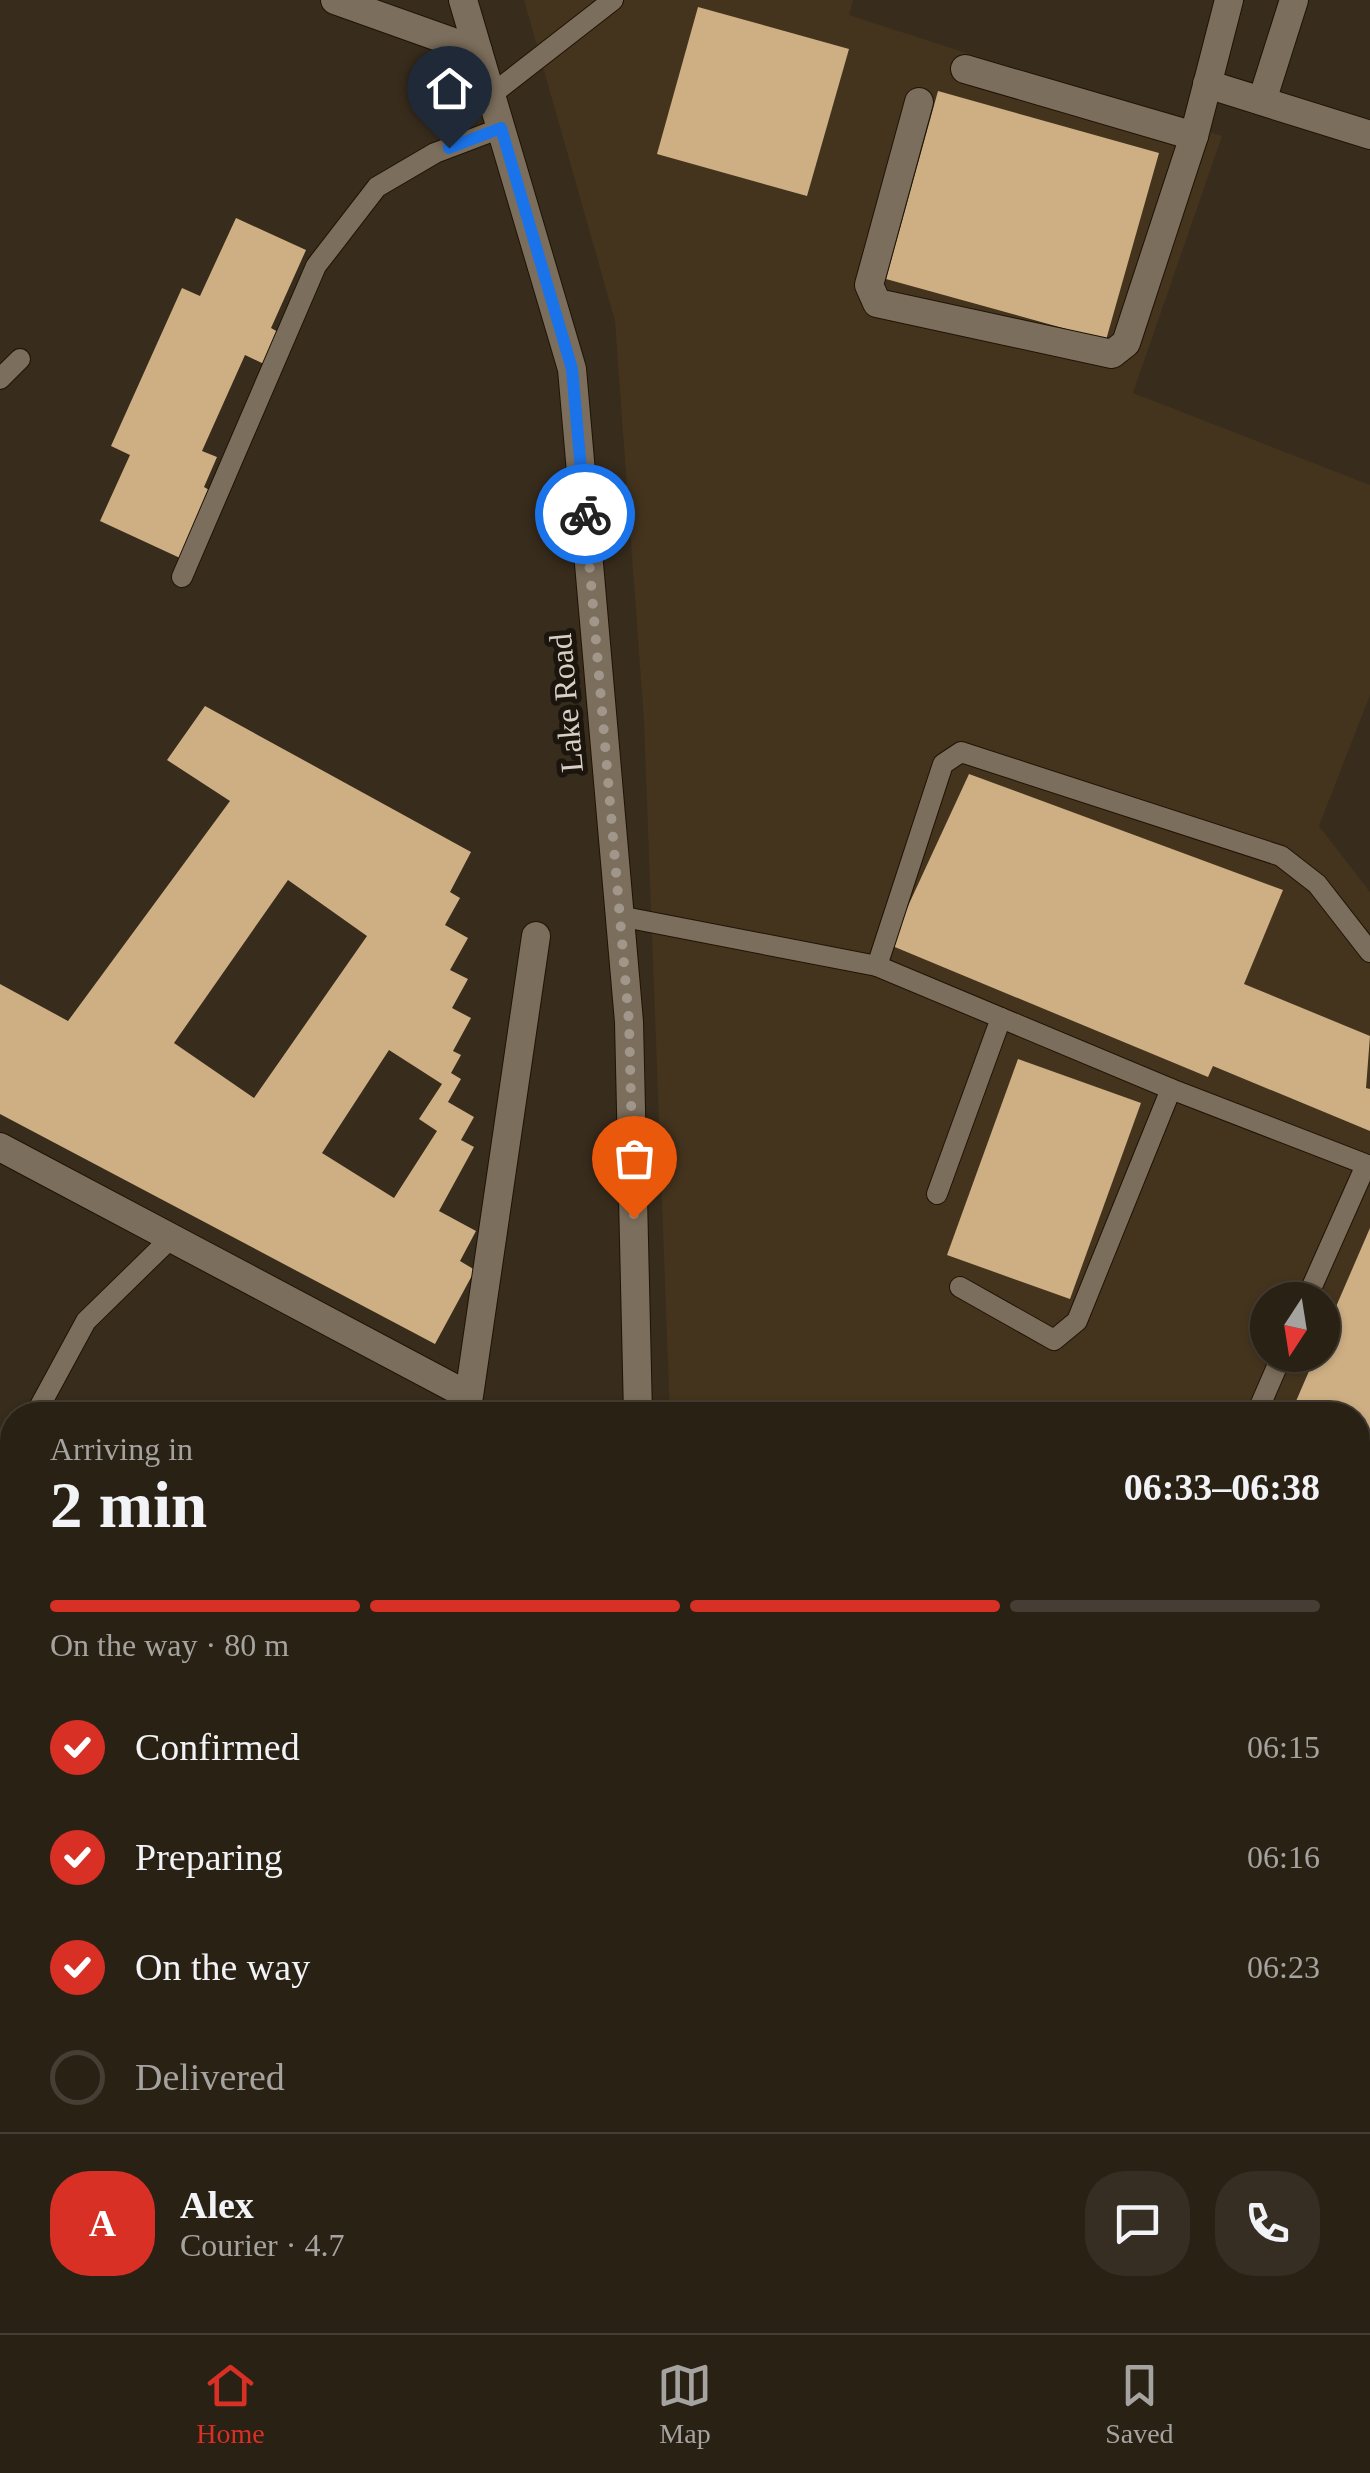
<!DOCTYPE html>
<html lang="en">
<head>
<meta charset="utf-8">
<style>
	body { margin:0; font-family:"Times New Roman",serif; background:#362e22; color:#f1f3f6; height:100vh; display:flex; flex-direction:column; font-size:38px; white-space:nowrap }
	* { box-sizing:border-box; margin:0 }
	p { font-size:32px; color:#a5a3a0 }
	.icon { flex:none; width:55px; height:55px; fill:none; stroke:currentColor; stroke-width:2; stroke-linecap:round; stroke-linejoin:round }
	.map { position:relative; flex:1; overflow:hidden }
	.details { position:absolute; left:0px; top:1402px; width:1370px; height:932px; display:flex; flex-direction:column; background:#2a2115; border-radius:40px 40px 0 0; box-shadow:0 2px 8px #0004,0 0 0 2px #463e34 }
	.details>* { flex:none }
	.needle { width:65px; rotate:192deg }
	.tools { position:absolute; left:1250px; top:1282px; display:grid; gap:20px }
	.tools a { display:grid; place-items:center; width:90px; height:90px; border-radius:50%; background:#2a2115; box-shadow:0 2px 8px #0004,0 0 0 2px #463e34; font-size:50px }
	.pin { position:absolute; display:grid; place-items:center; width:85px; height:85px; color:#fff; margin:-102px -42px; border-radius:50% 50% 50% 0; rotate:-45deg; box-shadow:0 0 10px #0007 }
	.pin .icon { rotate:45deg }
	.courier { position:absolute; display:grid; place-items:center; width:100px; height:100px; margin:-50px; border:8px solid #1a73e8; border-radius:50%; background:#fff; color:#222; box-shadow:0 2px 12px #0007 }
	.head em { font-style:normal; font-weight:800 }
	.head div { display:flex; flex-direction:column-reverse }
	.head { display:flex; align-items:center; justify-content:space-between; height:170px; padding:0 50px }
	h1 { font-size:65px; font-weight:800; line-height:75px }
	.bar { display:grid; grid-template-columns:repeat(4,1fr); gap:15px 10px; align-content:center; height:120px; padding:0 50px }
	.bar i { height:12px; border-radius:8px; background:#463e34 }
	.bar .active { background:#d93025 }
	.bar p { grid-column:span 4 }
	.line { display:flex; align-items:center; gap:25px; padding:0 50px; border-top:2px solid #463e34 }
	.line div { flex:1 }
	.round { display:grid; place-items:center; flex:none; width:105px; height:105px; border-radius:40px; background:#362e22 }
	ol { padding:0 50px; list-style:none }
	li { display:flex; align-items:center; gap:30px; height:110px }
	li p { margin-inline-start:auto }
	li .icon { padding:10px; border-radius:50%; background:#d93025; color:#fff; stroke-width:4 }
	li:last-child { color:#a5a3a0 }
	li i { width:55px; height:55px; border:5px solid #463e34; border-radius:50% }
	.dock { display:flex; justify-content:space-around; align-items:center; height:140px; border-top:2px solid #463e34; background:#2a2115; font-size:28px; color:#a5a3a0 }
	.dock a { display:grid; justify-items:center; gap:5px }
	.dock .active { color:#d93025 }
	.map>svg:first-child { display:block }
</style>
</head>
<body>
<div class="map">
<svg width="1370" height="2333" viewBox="0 0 1370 2333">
	<rect width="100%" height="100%" fill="#382c1c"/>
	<g fill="#44341e" fill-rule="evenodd">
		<path d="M 524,0 L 853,0 L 849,15 L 1222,136 L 1133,393 L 1370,485 L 1370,695 L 1319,826 L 1370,892 L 1370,2333 L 684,2333 L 683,2323 L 1358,2322 L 1358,1415 L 670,1415 L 644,721 L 615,321 ZM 1268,1300 L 1322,1300 L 1322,1355 L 1268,1355 Z"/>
		<path d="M 12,1522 L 12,1800 L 0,1798 L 0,1556 Z"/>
		<path d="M 0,1856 L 12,1859 L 12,2322 L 593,2322 L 593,2333 L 0,2333 Z"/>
	</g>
	<g fill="#ceaf84" fill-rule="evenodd">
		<path d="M 698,7 L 849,49 L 807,196 L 657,154 Z"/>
		<path d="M 938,91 L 1159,153 L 1106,340 L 886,279 Z"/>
		<path d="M 236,218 L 306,250 L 271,328 L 278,332 L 264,364 L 245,355 L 202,451 L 217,457 L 204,487 L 211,491 L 180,558 L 100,521 L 130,455 L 111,446 L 182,288 L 200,296 Z"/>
		<path d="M 205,706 L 471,852 L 450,892 L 460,898 L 445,925 L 468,938 L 450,970 L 468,979 L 452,1008 L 471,1018 L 453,1051 L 461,1055 L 451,1073 L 461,1079 L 448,1102 L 474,1117 L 461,1140 L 474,1147 L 439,1211 L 476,1231 L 460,1261 L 475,1270 L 435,1344 L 0,1114 L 0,984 L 68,1021 L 230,801 L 167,760 ZM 288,880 L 367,936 L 254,1098 L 174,1043 ZM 389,1050 L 442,1084 L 419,1119 L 437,1131 L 394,1198 L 322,1153 Z"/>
		<path d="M 969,774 L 1283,890 L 1244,984 L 1370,1036 L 1366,1088 L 1370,1089 L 1370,1131 L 1213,1066 L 1208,1077 L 890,945 Z"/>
		<path d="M 1018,1059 L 1141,1103 L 1070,1299 L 947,1255 Z"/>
		<path d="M 1370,1228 L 1370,1567 L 1358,1562 L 1358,1415 L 1290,1415 L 1316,1355 L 1322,1355 L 1322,1339 Z"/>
	</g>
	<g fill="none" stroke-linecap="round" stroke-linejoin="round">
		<defs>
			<g id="service">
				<path d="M 491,95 L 613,0"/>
				<path d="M 0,379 L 20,359"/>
				<path d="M 182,577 L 316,266 L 377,187 L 435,153 L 501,128"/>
				<path d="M 619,916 L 877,966 L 1171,1089 L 1370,1166"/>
				<path d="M 877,966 L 943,764 L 961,752 L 1281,856 L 1317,884 L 1370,952"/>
				<path d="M 937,1194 L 1001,1018"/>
				<path d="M 960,1287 L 1054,1340 L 1077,1321 L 1171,1089"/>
				<path d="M 1306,1300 L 1366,1165"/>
				<path d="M 35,1415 L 86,1321 L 171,1238"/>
				<path d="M 1256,1415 L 1282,1355"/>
				<path d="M 0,1523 L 12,1482"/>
				<path d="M 1358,1573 L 1370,1579"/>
				<path d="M 0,1810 L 12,1811"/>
				<path d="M 0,2297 L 12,2301"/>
				<path d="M 85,2322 L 121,2333"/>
				<path d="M 665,2322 L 732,2333"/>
			</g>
			<g id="minor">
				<path d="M 335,0 L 478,51"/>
				<path d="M 965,69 L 1194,136"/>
				<path d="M 1207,84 L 1370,135"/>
				<path d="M 1262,101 L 1294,0"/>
				<path d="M 919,102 L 869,285 L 877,303 L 1112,354 L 1126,343 L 1194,136 L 1229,0"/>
				<path d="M 0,1147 L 469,1396 L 536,936"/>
			</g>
			<g id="tertiary">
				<path d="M 463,0 L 572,369 L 629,1022 L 638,1415"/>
				<path d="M 628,2322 L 629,2333"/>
			</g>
		</defs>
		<use href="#service" stroke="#1f1405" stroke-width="22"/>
		<use href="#minor" stroke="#1f1405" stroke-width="30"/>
		<use href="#tertiary" stroke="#1f1405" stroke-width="30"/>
		<use href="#service" stroke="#7c6e5c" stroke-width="20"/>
		<use href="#minor" stroke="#7c6e5c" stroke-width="28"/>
		<use href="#tertiary" stroke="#7c6e5c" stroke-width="28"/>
	</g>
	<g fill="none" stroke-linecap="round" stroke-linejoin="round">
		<path stroke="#a0978a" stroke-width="10" stroke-dasharray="0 18" d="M 585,514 L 629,1022 L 634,1218"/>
		<path stroke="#1a73e8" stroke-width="12" d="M 449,148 L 501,128 L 572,369 L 585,514"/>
	</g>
	<g text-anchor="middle" stroke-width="10" stroke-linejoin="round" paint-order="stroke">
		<g font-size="32" fill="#d8d0c6" stroke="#1b150e">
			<text transform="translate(566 703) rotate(-95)" y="11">Lake Road</text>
		</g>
	</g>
</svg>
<div class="tools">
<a><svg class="needle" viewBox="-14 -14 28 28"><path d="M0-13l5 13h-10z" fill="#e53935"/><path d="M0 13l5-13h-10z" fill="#a5a3a0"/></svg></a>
</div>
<div class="pin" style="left:634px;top:1218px;background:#ea580c"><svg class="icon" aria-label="bag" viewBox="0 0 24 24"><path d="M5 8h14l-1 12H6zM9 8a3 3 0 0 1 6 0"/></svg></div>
<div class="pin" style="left:449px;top:148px;background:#1f2937"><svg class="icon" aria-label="home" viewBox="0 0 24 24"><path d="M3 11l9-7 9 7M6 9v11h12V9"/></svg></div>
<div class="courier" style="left:585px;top:514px"><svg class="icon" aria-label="bike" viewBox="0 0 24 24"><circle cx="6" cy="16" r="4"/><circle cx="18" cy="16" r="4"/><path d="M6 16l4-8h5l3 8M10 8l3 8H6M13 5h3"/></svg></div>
<section class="details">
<div class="head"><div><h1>2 min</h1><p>Arriving in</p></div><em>06:33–06:38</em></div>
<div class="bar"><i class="active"></i><i class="active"></i><i class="active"></i><i></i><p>On the way · 80 m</p></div>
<ol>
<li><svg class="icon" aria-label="check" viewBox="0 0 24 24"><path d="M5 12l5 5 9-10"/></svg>Confirmed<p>06:15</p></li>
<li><svg class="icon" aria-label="check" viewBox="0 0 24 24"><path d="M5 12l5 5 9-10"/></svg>Preparing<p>06:16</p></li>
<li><svg class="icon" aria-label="check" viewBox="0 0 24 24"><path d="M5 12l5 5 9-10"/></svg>On the way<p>06:23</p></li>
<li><i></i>Delivered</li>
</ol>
<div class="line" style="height:180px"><b class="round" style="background:#d93025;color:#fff">A</b><div><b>Alex</b><p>Courier · 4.7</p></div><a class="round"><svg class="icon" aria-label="chat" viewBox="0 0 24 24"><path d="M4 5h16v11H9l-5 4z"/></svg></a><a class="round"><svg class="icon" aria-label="phone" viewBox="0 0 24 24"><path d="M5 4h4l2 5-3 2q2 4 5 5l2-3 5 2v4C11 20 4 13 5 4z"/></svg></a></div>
</section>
</div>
<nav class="dock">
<a class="active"><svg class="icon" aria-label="home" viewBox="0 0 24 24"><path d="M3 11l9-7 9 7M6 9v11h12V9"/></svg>Home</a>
<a><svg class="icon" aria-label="map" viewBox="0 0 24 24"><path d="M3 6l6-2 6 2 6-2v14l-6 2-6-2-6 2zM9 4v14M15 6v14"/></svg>Map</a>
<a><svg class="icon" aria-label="saved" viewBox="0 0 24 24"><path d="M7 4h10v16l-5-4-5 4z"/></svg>Saved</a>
</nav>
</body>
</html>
